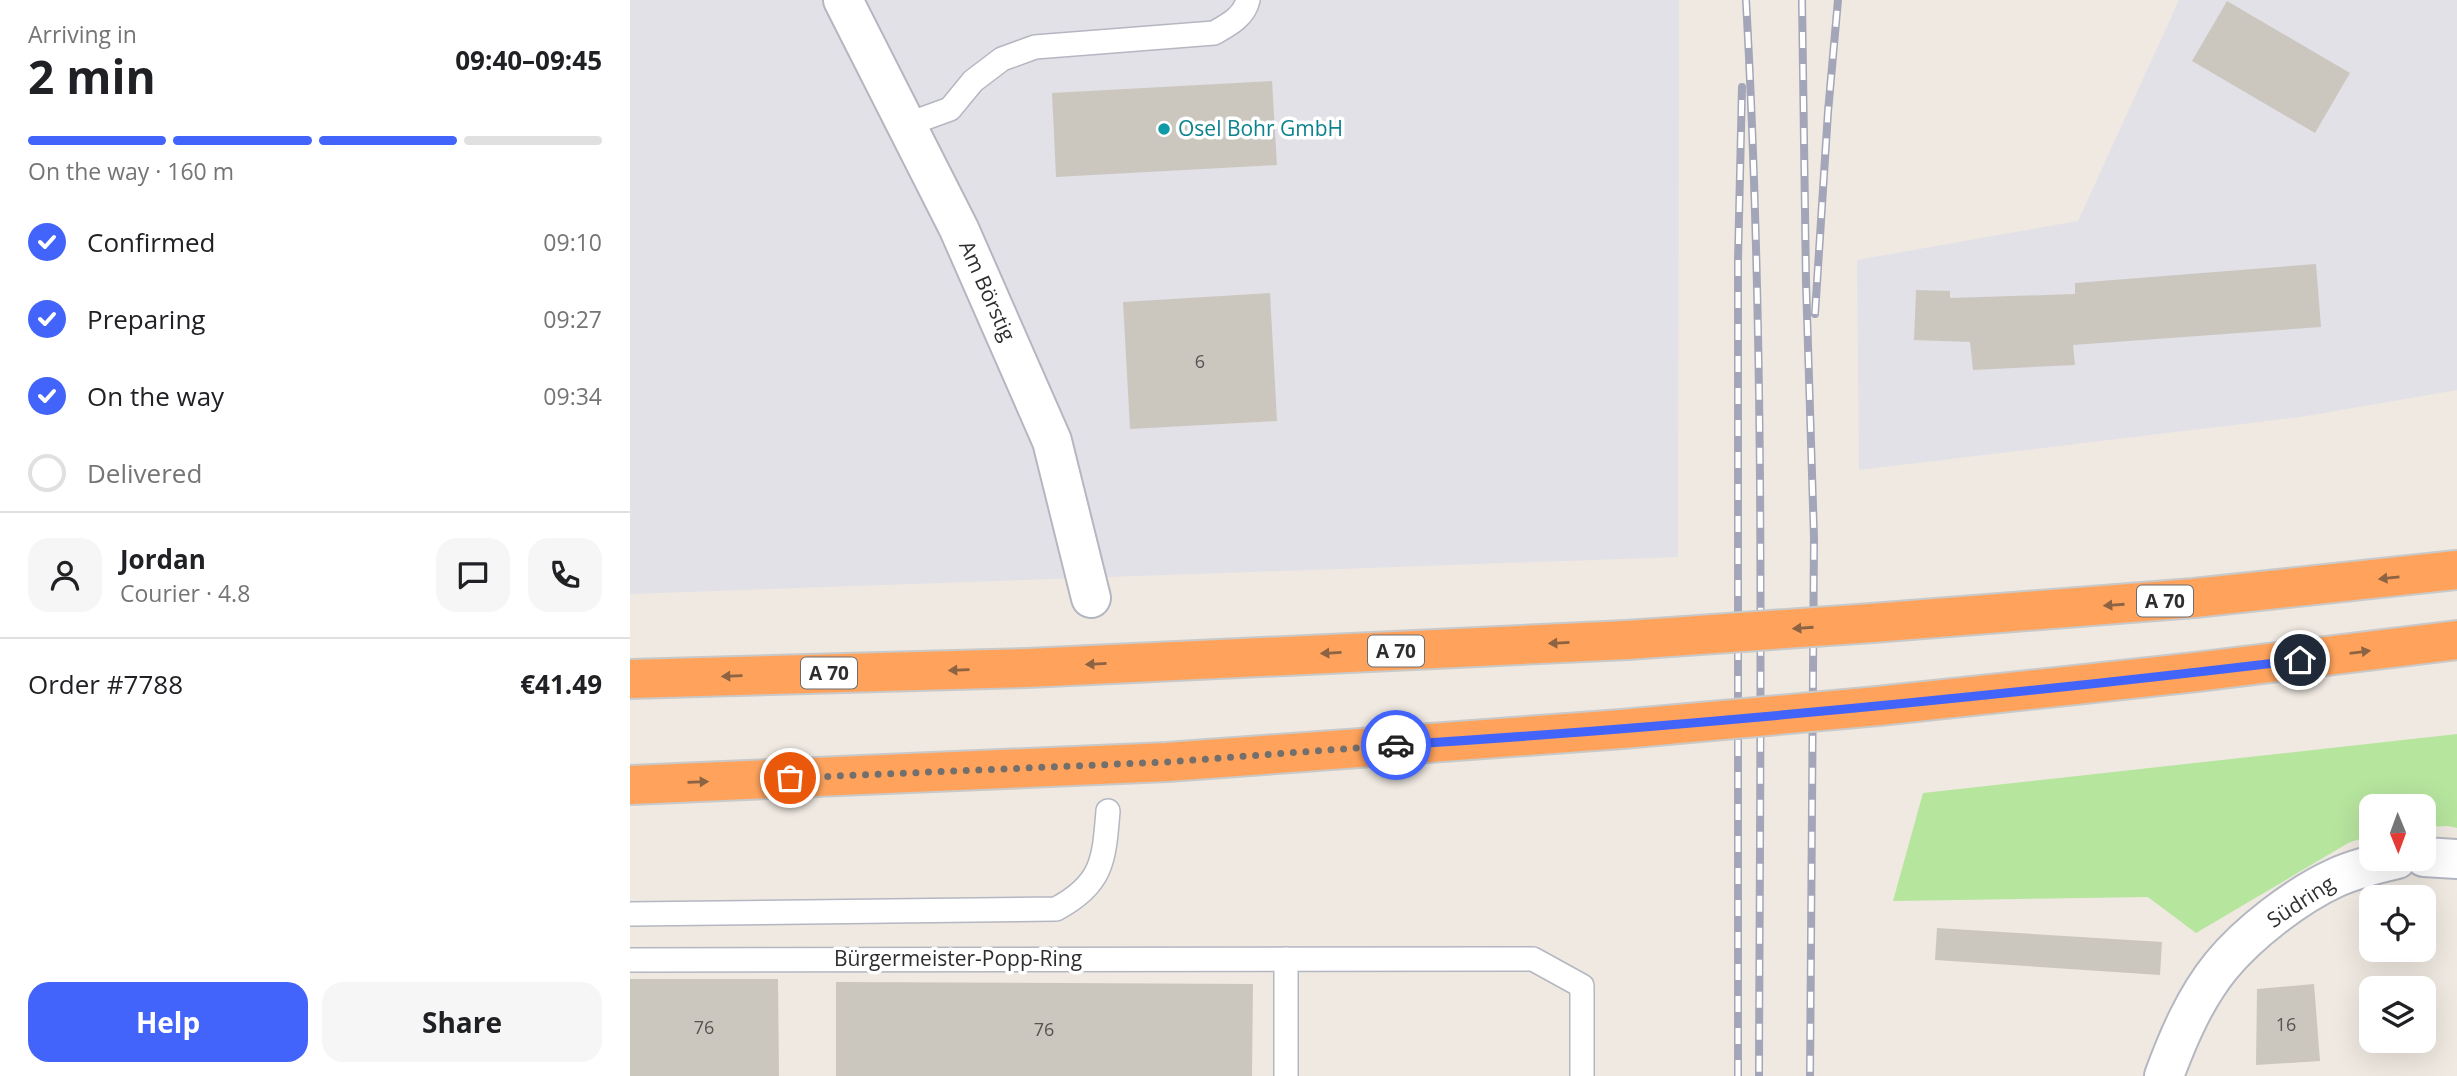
<!DOCTYPE html>
<html lang="en">
<head>
<meta charset="utf-8">
<style>
	body { margin:0; font-family:"Open Sans",sans-serif; background:#f6f6f6; color:#202124; height:100vh; display:flex; flex-direction:column; font-size:26px; white-space:nowrap }
	* { box-sizing:border-box; margin:0 }
	p { font-size:23px; color:#757577 }
	.icon { flex:none; width:38px; height:38px; fill:none; stroke:currentColor; stroke-width:2; stroke-linecap:round; stroke-linejoin:round }
	.map { position:relative; flex:1; overflow:hidden }
	.sheet { display:flex; flex-direction:column; background:#fff; width:630px }
	.sheet>* { flex:none }
	.needle { width:46px; rotate:179deg }
	.buttons { position:absolute; left:1729px; top:794px; display:grid; gap:14px }
	.buttons a { display:grid; place-items:center; width:77px; height:77px; border-radius:14px; background:#fff; box-shadow:0 7px 28px #0002; font-size:35px }
	.pin { position:absolute; display:grid; place-items:center; width:60px; height:60px; color:#fff; margin:-30px; border:4px solid #fff; border-radius:50%; box-shadow:0 2px 7px #0007 }
	.courier { position:absolute; display:grid; place-items:center; width:70px; height:70px; margin:-35px; border:5px solid #4264fb; border-radius:50%; background:#fff; color:#222; box-shadow:0 2px 9px #0007 }
	.headline em { font-style:normal; font-weight:700 }
	.headline div { display:flex; flex-direction:column-reverse }
	.headline { display:flex; align-items:center; justify-content:space-between; height:119px; padding:0 28px }
	h1 { font-size:46px; font-weight:700; line-height:52px }
	.bar { display:grid; grid-template-columns:repeat(4,1fr); gap:10px 7px; align-content:center; height:84px; padding:0 28px }
	.bar i { height:9px; border-radius:5px; background:#e0e0e0 }
	.bar .on { background:#4264fb }
	.bar p { grid-column:span 4 }
	.line { display:flex; align-items:center; gap:18px; padding:0 28px; border-top:2px solid #e0e0e0 }
	.line div { flex:1 }
	.round { display:grid; place-items:center; flex:none; width:74px; height:74px; border-radius:21px; background:#f6f6f6 }
	ol { padding:0 28px; list-style:none }
	li { display:flex; align-items:center; gap:21px; height:77px }
	li p { margin-inline-start:auto }
	li .icon { padding:7px; border-radius:50%; background:#4264fb; color:#fff; stroke-width:4 }
	li:last-child { color:#757577 }
	li i { width:38px; height:38px; border:4px solid #e0e0e0; border-radius:50% }
	.button { display:flex; gap:14px; margin-top:auto; padding:14px 28px }
	.button a { flex:1; height:80px; border-radius:21px; background:#4264fb; color:#fff; font-size:28px; font-weight:700; line-height:80px; text-align:center }
	.button a+a { background:#f6f6f6; color:#202124 }
	main { display:flex; flex:1; min-height:0 }
	.map>svg:first-child { display:block }
</style>
</head>
<body>
<main>
<section class="sheet">
<div class="headline"><div><h1>2 min</h1><p>Arriving in</p></div><em>09:40–09:45</em></div>
<div class="bar"><i class="on"></i><i class="on"></i><i class="on"></i><i></i><p>On the way · 160 m</p></div>
<ol>
<li><svg class="icon" aria-label="check" viewBox="0 0 24 24"><path d="M5 12l5 5 9-10"/></svg>Confirmed<p>09:10</p></li>
<li><svg class="icon" aria-label="check" viewBox="0 0 24 24"><path d="M5 12l5 5 9-10"/></svg>Preparing<p>09:27</p></li>
<li><svg class="icon" aria-label="check" viewBox="0 0 24 24"><path d="M5 12l5 5 9-10"/></svg>On the way<p>09:34</p></li>
<li><i></i>Delivered</li>
</ol>
<div class="line" style="height:126px"><a class="round"><svg class="icon" aria-label="person" viewBox="0 0 24 24"><circle cx="12" cy="8" r="4"/><path d="M4 21q1-7 8-7t8 7"/></svg></a><div><b>Jordan</b><p>Courier · 4.8</p></div><a class="round"><svg class="icon" aria-label="chat" viewBox="0 0 24 24"><path d="M4 5h16v11H9l-5 4z"/></svg></a><a class="round"><svg class="icon" aria-label="phone" viewBox="0 0 24 24"><path d="M5 4h4l2 5-3 2q2 4 5 5l2-3 5 2v4C11 20 4 13 5 4z"/></svg></a></div>
<div class="line" style="height:91px"><div>Order #7788</div><b>€41.49</b></div>
<div class="button"><a>Help</a><a>Share</a></div>
</section>
<div class="map">
<svg width="1827" height="1076" viewBox="0 0 1827 1076">
	<rect width="100%" height="100%" fill="#efe9e1"/>
	<g fill="#e3e1e8">
		<path d="M 0,0 L 1049,0 L 1048,557 L 0,594 Z"/>
		<path d="M 1549,0 L 1827,0 L 1827,390 L 1671,417 L 1229,470 L 1227,260 L 1448,221 Z"/>
	</g>
	<path fill="#b6e59e" d="M 1827,734 L 1827,828 L 1818,826 L 1794,827 L 1794,807 L 1741,807 L 1741,836 L 1720,842 L 1566,933 L 1518,897 L 1263,901 L 1293,793 Z"/>
	<g fill="#cbc7bf">
		<path d="M 1597,1 L 1720,73 L 1685,133 L 1562,61 Z"/>
		<path d="M 642,81 L 647,165 L 426,177 L 422,93 Z"/>
		<path d="M 1686,264 L 1691,327 L 1443,345 L 1445,365 L 1343,370 L 1340,342 L 1284,340 L 1286,290 L 1320,291 L 1320,298 L 1445,294 L 1445,283 Z"/>
		<path d="M 640,293 L 647,421 L 500,429 L 493,302 Z"/>
		<path d="M 1307,928 L 1532,942 L 1530,975 L 1305,960 Z"/>
		<path d="M 0,979 L 148,979 L 149,1076 L 0,1076 Z"/>
		<path d="M 206,982 L 623,984 L 622,1076 L 206,1076 Z"/>
		<path d="M 1684,984 L 1690,1061 L 1626,1065 L 1627,989 Z"/>
	</g>
	<g fill="none" stroke-linecap="round" stroke-linejoin="round">
		<defs>
			<g id="service">
				<path d="M 276,125 L 320,109 L 343,81 L 372,59 L 405,47 L 584,33 C 598,25 614,17 618,0"/>
				<path d="M 0,914 L 426,909 C 473,884 474,860 478,811"/>
				<path d="M 0,960 L 903,959 L 952,986 L 952,1076"/>
				<path d="M 656,1076 L 656,959"/>
			</g>
			<g id="minor">
				<path d="M 213,0 L 329,229 L 422,441 L 461,598"/>
				<path d="M 1794,857 L 1827,859"/>
				<path d="M 1534,1076 C 1548,1038 1565,998 1591,966 C 1618,933 1666,896 1705,878 C 1724,869 1746,864 1767,859"/>
			</g>
			<g id="motorway">
				<path d="M 1242,623 L 1564,598 L 1827,570"/>
				<path d="M 0,679 L 397,668 L 997,640"/>
				<path d="M 1248,706 L 1566,672 L 1827,640"/>
				<path d="M 0,785 L 537,762 L 992,729"/>
			</g>
		</defs>
		<use href="#service" stroke="#b4b7c1" stroke-width="26"/>
		<use href="#minor" stroke="#b4b7c1" stroke-width="42"/>
		<use href="#motorway" stroke="#c9c9c9" stroke-width="42"/>
		<use href="#service" stroke="#fff" stroke-width="23"/>
		<use href="#minor" stroke="#fff" stroke-width="38"/>
		<use href="#motorway" stroke="#ffa35c" stroke-width="38"/>
		<defs>
			<g id="rail">
				<path d="M 1116,0 C 1136,358 1130,717 1129,1076"/>
				<path d="M 1172,0 L 1176,282 L 1184,538 L 1180,1076"/>
				<path d="M 1185,314 L 1198,112 L 1208,0"/>
				<path d="M 1108,1076 L 1108,261 L 1112,87"/>
			</g>
		</defs>
		<use href="#rail" stroke="#a3a6b8" stroke-width="8"/>
		<use href="#rail" stroke="#fff" stroke-width="5" stroke-dasharray="16" stroke-linecap="butt"/>
		<defs>
			<g id="motorway-bridge">
				<path d="M 997,640 L 1242,623"/>
				<path d="M 992,729 L 1248,706"/>
			</g>
		</defs>
		<use href="#motorway-bridge" stroke="#c9c9c9" stroke-width="42" stroke-linecap="butt"/>
		<use href="#motorway-bridge" stroke="#ffa35c" stroke-width="38"/>
	</g>
	<defs><path id="oneway-solid" d="M-6-.8H1V-3.2L6.5 0L1 3.2V.8H-6Z" transform="scale(1.75)"/></defs>
	<g fill="#8c6343">
		<use href="#oneway-solid" transform="translate(1759 578) rotate(174)"/>
		<use href="#oneway-solid" transform="translate(1484 605) rotate(176)"/>
		<use href="#oneway-solid" transform="translate(1173 628) rotate(176)"/>
		<use href="#oneway-solid" transform="translate(929 643) rotate(177)"/>
		<use href="#oneway-solid" transform="translate(1730 652) rotate(-7)"/>
		<use href="#oneway-solid" transform="translate(701 653) rotate(177)"/>
		<use href="#oneway-solid" transform="translate(466 664) rotate(177)"/>
		<use href="#oneway-solid" transform="translate(329 670) rotate(178)"/>
		<use href="#oneway-solid" transform="translate(102 676) rotate(178)"/>
		<use href="#oneway-solid" transform="translate(68 782) rotate(-2)"/>
	</g>
	<g fill="none" stroke-linecap="round" stroke-linejoin="round">
		<path stroke="#726f6d" stroke-width="7" stroke-dasharray="0 12.6" d="M 160,778 L 537,762 L 766,745"/>
		<path stroke="#4264fb" stroke-width="9" d="M 766,745 C 1068,726 1369,696 1670,660"/>
	</g>
	<circle fill="#0f9aa8" stroke="#fff" stroke-width="2.5" cx="534" cy="129" r="7"/>
	<g text-anchor="middle" stroke-width="7" stroke-linejoin="round" paint-order="stroke">
		<g font-size="18" fill="#555452">
			<text x="570" y="368">6</text>
			<text x="1656" y="1031">16</text>
			<text x="74" y="1034">76</text>
			<text x="414" y="1036">76</text>
		</g>
		<g fill="#fff" stroke="#6d6d6d" stroke-width="2">
			<rect x="1507" y="585.5" width="56" height="31" rx="5"/>
			<rect x="738" y="635.5" width="56" height="31" rx="5"/>
			<rect x="171" y="657.5" width="56" height="31" rx="5"/>
		</g>
		<g font-size="19" font-weight="bold" fill="#2e2e2e">
			<text x="1535" y="608">A 70</text>
			<text x="766" y="658">A 70</text>
			<text x="199" y="680">A 70</text>
		</g>
		<g font-size="21" fill="#0d838f" stroke="#fff" text-anchor="start">
			<text x="548" y="136">Osel Bohr GmbH</text>
		</g>
		<g font-size="21" fill="#2e2e2e" stroke="#fff">
			<text transform="translate(357 291) rotate(66)" y="7">Am Börstig</text>
			<text transform="translate(1671 902) rotate(-33)" y="7">Südring</text>
			<text x="328" y="966">Bürgermeister-Popp-Ring</text>
		</g>
	</g>
</svg>
<div class="buttons">
<a><svg class="needle" viewBox="-14 -14 28 28"><path d="M0-13l5 13h-10z" fill="#e53935"/><path d="M0 13l5-13h-10z" fill="#757577"/></svg></a>
<a><svg class="icon" aria-label="locate" viewBox="0 0 24 24"><circle cx="12" cy="12" r="6"/><path d="M12 2v4M12 18v4M2 12h4M18 12h4"/></svg></a>
<a><svg class="icon" aria-label="layers" viewBox="0 0 24 24"><path d="M12 4l9 5-9 5-9-5zM3 14l9 5 9-5"/></svg></a>
</div>
<div class="pin" style="left:160px;top:778px;background:#ea580c"><svg class="icon" aria-label="bag" viewBox="0 0 24 24"><path d="M5 8h14l-1 12H6zM9 8a3 3 0 0 1 6 0"/></svg></div>
<div class="pin" style="left:1670px;top:660px;background:#1f2937"><svg class="icon" aria-label="home" viewBox="0 0 24 24"><path d="M3 11l9-7 9 7M6 9v11h12V9"/></svg></div>
<div class="courier" style="left:766px;top:745px"><svg class="icon" aria-label="car" viewBox="0 0 24 24"><path d="M5 17H2v-5l4-1 3-4h7l3 4 3 1v5h-3M9 17h6M6 11h13"/><circle cx="7" cy="17" r="2"/><circle cx="17" cy="17" r="2"/></svg></div>
</div>
</main>
</body>
</html>
